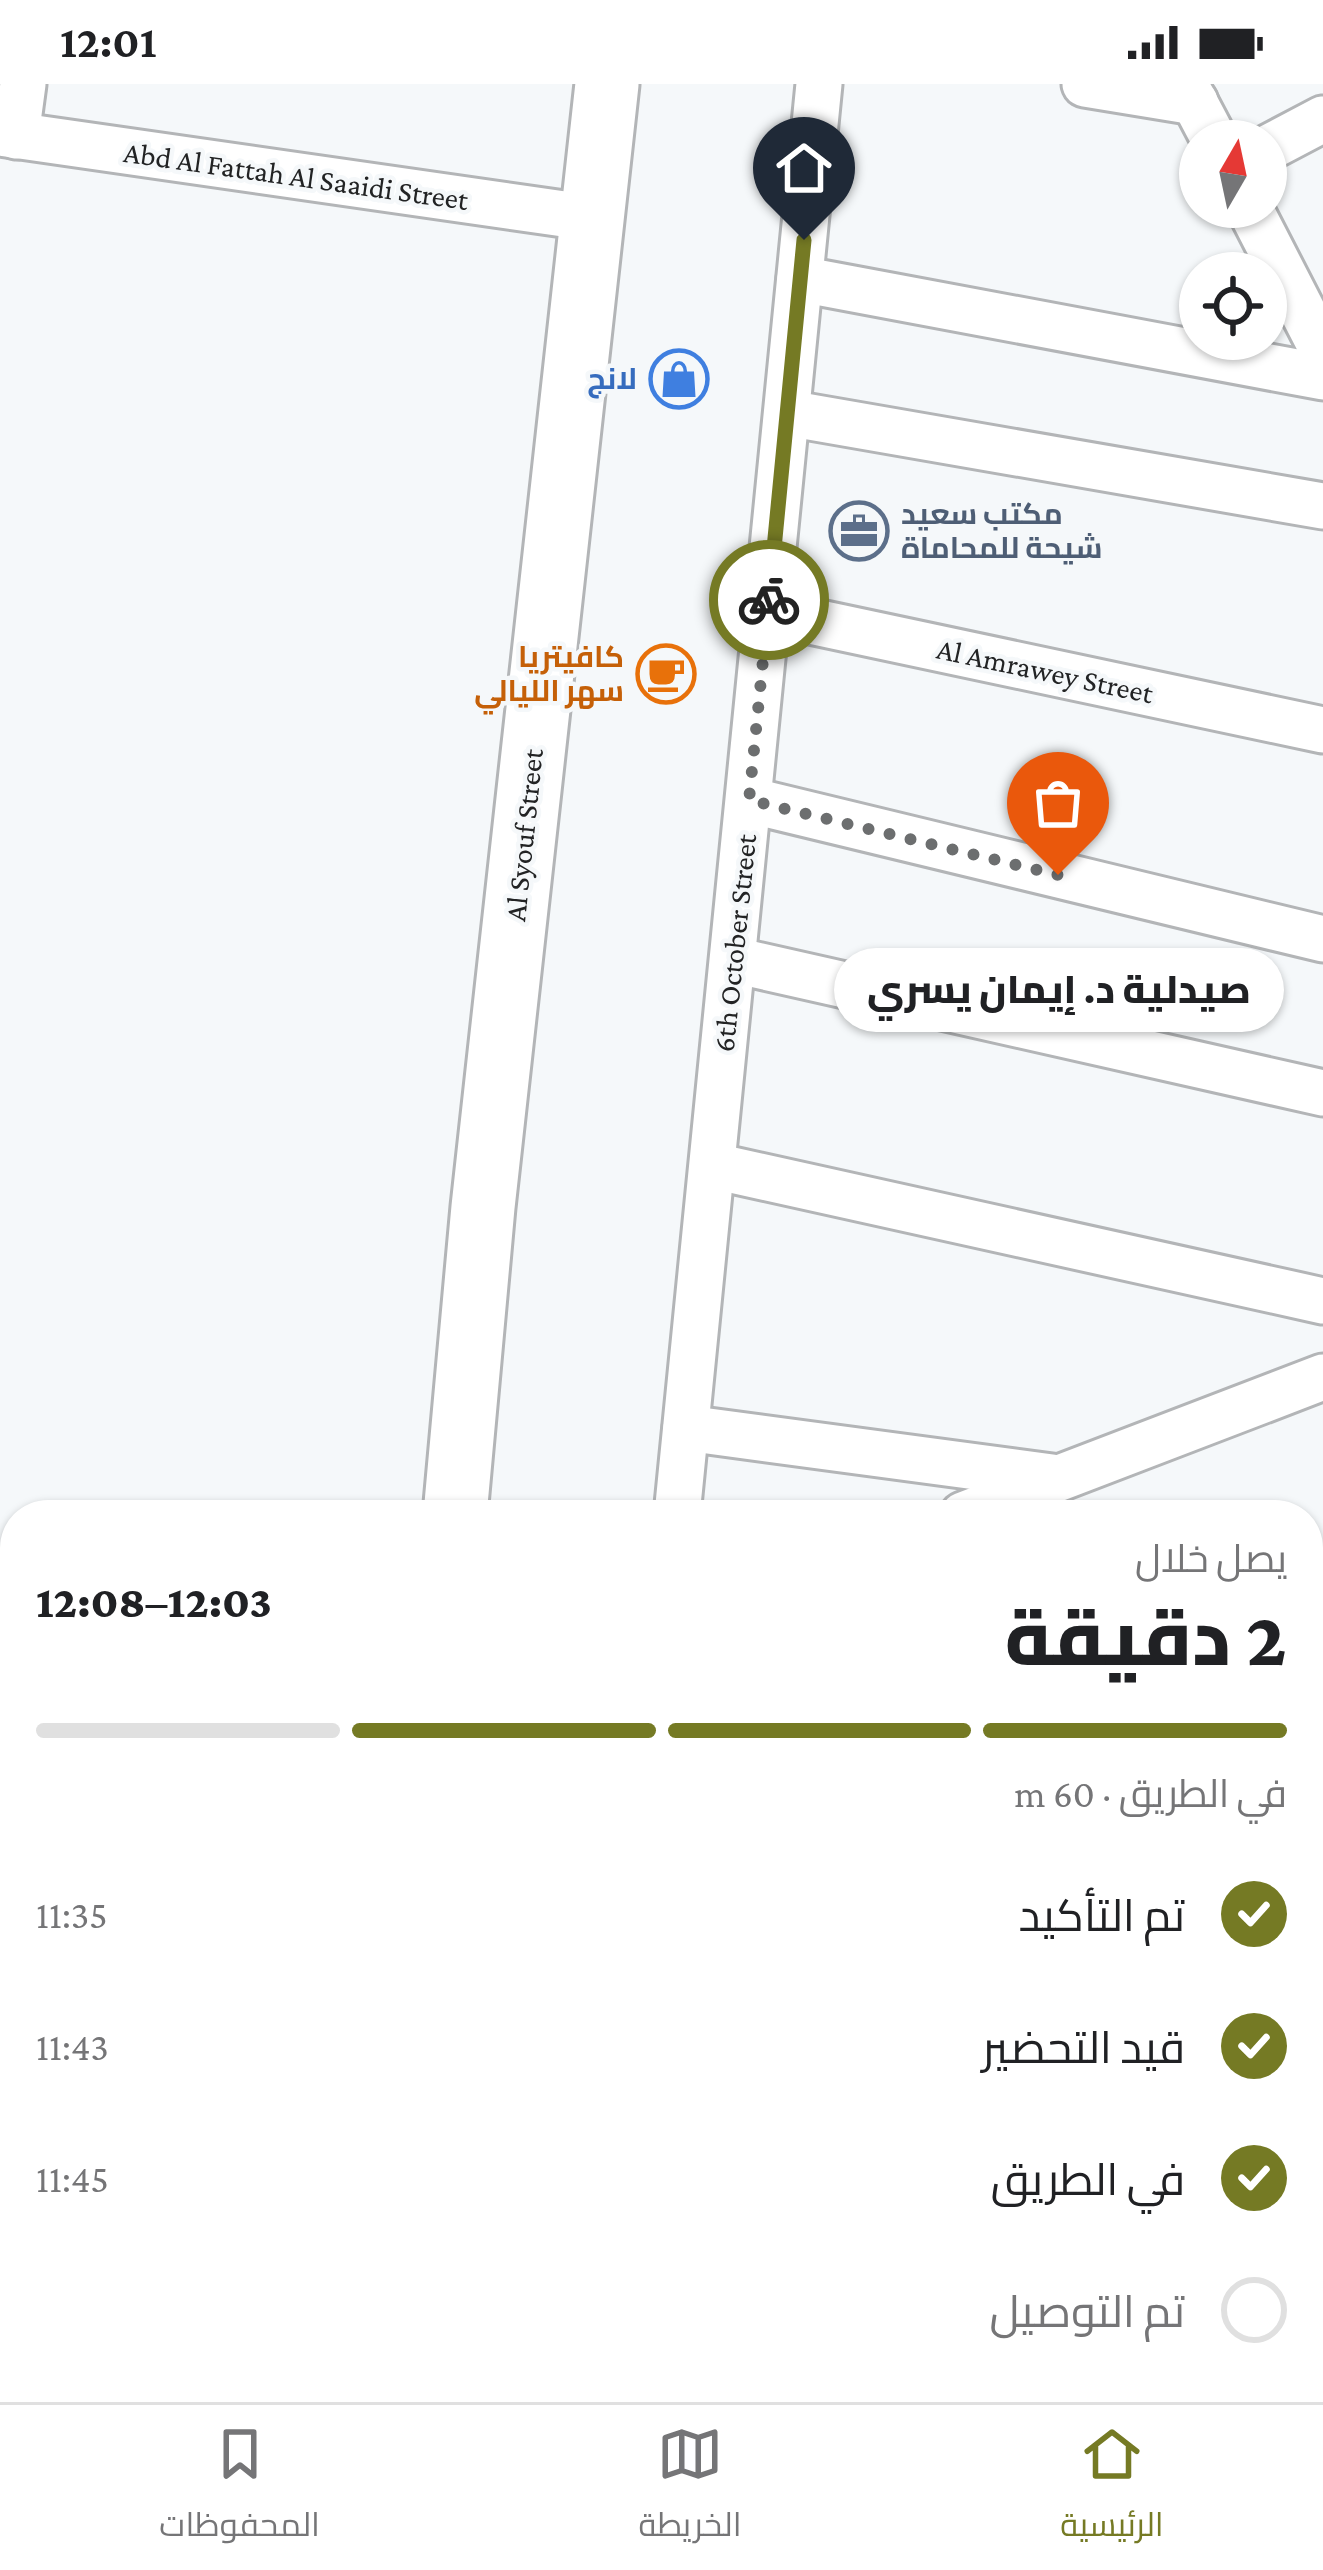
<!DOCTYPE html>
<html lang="ar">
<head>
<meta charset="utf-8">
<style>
	body { margin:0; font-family:"Crimson Pro",Cairo,serif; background:#f2f2f2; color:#202124; direction:rtl; height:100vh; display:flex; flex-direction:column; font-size:45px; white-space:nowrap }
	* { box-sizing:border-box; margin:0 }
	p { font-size:39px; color:#757577 }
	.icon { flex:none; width:66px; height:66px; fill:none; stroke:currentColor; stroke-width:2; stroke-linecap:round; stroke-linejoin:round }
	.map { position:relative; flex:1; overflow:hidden; direction:ltr }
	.details { position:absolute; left:0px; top:1416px; width:1323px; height:903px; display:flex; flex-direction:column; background:#fff; border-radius:48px 48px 0 0; box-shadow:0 3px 9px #0004; direction:rtl }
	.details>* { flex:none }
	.needle { width:78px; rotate:9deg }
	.fabs { position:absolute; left:1179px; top:36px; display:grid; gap:24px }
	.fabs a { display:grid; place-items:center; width:108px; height:108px; border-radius:50%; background:#fff; box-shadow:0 3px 9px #0004; font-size:60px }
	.pin { position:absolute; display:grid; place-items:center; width:102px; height:102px; color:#fff; margin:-123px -51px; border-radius:50% 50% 50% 0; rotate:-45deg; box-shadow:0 0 12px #0007 }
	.pin .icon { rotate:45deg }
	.courier { position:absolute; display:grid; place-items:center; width:120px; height:120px; margin:-60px; border:9px solid #757a24; border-radius:50%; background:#fff; color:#222; box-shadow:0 3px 15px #0007 }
	.bubble { position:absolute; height:84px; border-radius:42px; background:#fff; box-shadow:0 3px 9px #0004; font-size:39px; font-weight:800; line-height:84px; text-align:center; direction:rtl }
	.headline em { font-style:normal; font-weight:800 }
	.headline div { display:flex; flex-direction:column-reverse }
	.headline { display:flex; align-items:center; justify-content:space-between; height:204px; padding:0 36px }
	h1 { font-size:78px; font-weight:800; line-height:90px }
	.bar { display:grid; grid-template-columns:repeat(4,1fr); gap:18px 12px; align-content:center; height:144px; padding:0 36px }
	.bar i { height:15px; border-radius:9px; background:#e0e0e0 }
	.bar .active { background:#757a24 }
	.bar p { grid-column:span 4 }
	ol { padding:0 36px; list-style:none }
	li { display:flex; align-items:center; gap:36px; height:132px }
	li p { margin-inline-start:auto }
	li .icon { padding:12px; border-radius:50%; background:#757a24; color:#fff; stroke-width:4 }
	li:last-child { color:#757577 }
	li i { width:66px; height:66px; border:6px solid #e0e0e0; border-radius:50% }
	.status { display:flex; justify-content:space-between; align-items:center; height:84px; padding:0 60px; background:#fff; direction:ltr }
	.status svg { height:33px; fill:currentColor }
	.tabs { display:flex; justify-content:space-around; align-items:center; height:168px; border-top:3px solid #e0e0e0; background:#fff; font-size:33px; color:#757577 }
	.tabs a { display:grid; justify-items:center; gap:6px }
	.tabs .active { color:#757a24 }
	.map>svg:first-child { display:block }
</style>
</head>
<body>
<div class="status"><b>12:01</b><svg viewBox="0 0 49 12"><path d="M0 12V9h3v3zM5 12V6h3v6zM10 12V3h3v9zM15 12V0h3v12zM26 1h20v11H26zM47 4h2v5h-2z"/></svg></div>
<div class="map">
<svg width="1323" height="2318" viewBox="0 0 1323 2318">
	<rect width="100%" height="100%" fill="#f5f8fa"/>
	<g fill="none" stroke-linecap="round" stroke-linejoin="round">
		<defs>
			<g id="street">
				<path d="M 1085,0 L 1195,18"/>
				<path d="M 1185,0 L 1215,57"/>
				<path d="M 0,49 L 592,134"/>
				<path d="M 16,52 L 23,0"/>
				<path d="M 1266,65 L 1323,35"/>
				<path d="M 1249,123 L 1323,267"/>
				<path d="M 800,195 L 1323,293"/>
				<path d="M 787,329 L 1323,422"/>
				<path d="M 768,528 L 1323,646"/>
				<path d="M 749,716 L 1323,855"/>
				<path d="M 734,876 L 1323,1009"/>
				<path d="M 714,1082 L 1323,1217"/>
				<path d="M 686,1344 L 1052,1393"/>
				<path d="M 677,1431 L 819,0"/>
				<path d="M 963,1431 L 1323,1293"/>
				<path d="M 1308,1512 L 1323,1505"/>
				<path d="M 1308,1732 L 1323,1726"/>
				<path d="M 1308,1826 L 1323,1857"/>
				<path d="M 1308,2135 L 1323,2169"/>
				<path d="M 967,2304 L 973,2318"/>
				<path d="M 1109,2304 L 1115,2318"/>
				<path d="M 590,2318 L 592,2304"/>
				<path d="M 827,2318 L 837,2315"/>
				<path d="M 1263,2318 L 1289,2304"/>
			</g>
			<g id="secondary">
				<path d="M 455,1431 L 483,1123 L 607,0"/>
				<path d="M 376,2318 L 377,2304"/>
			</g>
		</defs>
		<use href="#street" stroke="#b3b5b7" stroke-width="51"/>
		<use href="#secondary" stroke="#b3b5b7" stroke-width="69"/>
		<use href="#street" stroke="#fff" stroke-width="45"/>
		<use href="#secondary" stroke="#fff" stroke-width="63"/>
	</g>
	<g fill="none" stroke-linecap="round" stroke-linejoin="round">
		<path stroke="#6c6e6f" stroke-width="12" stroke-dasharray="0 21.6" d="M 769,516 L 749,716 L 1058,791"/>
		<path stroke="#757a24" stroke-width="15" d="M 769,516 L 804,156"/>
	</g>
	<defs>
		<symbol id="shop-ring" viewBox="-11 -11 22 22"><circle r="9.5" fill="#f5f8fa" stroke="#3f7fe0" stroke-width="1.5"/><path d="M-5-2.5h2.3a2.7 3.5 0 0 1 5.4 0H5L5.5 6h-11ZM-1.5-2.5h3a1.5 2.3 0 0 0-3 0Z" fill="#3f7fe0"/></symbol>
		<symbol id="office-ring" viewBox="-11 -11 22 22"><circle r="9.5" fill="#f5f8fa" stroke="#5c6f8a" stroke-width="1.5"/><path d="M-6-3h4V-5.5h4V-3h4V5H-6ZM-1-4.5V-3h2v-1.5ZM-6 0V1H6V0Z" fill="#5c6f8a"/></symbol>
		<symbol id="cafe-ring" viewBox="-11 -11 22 22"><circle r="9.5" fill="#f5f8fa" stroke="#e8710a" stroke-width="1.5"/><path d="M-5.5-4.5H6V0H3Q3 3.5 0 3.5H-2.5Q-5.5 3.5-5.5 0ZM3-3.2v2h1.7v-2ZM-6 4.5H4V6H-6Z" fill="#e8710a"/></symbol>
	</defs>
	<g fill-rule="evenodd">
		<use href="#shop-ring" x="646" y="262" width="66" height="66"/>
		<use href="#office-ring" x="826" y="414" width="66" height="66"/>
		<use href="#cafe-ring" x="633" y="557" width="66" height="66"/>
	</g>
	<g text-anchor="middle" stroke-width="9" stroke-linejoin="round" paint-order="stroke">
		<g font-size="30" fill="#222324" stroke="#f5f8fa">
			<text transform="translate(296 92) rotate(8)" y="10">Abd Al Fattah Al Saaidi Street</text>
			<text transform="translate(1045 587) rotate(12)" y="10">Al Amrawey Street</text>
			<text transform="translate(524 751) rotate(-84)" y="10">Al Syouf Street</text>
			<text transform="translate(735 859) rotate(-84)" y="10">6th October Street</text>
		</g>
		<g font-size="30" font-weight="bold" fill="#366cbe" stroke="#f5f8fa" text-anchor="end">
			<text x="637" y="305">لانج</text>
		</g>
		<g font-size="30" font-weight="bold" fill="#4e5e75" stroke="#f5f8fa" text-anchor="start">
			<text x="901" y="440">مكتب سعيد<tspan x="901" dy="34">شيحة للمحاماة</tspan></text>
		</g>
		<g font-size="30" font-weight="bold" fill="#c56008" stroke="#f5f8fa" text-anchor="end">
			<text x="624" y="583">كافيتريا<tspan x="624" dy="34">سهر الليالي</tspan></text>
		</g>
	</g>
</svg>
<div class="fabs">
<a><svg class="needle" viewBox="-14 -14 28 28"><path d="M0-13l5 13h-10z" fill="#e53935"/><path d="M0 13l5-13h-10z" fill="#757577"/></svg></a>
<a><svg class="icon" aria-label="locate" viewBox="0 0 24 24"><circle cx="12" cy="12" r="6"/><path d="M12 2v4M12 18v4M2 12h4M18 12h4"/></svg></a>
</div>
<div class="pin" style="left:1058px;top:791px;background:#ea580c"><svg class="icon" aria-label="bag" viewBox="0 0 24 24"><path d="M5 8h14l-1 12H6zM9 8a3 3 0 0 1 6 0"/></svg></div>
<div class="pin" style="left:804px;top:156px;background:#1f2937"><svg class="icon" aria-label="home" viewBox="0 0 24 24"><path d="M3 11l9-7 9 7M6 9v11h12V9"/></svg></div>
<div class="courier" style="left:769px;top:516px"><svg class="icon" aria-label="bike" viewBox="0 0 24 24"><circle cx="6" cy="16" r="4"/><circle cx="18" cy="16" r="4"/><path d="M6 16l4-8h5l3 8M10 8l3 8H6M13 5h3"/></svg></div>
<div class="bubble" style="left:834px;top:864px;width:450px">صيدلية د. إيمان يسري</div>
<section class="details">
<div class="headline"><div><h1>2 دقيقة</h1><p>يصل خلال</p></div><em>12:03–12:08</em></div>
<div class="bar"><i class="active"></i><i class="active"></i><i class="active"></i><i></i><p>في الطريق · 60 m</p></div>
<ol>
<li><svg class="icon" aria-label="check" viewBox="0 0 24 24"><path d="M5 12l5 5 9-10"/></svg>تم التأكيد<p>11:35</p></li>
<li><svg class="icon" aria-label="check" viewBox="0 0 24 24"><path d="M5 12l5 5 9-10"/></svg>قيد التحضير<p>11:43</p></li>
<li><svg class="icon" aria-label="check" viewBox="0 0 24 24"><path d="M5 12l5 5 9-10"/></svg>في الطريق<p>11:45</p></li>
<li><i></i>تم التوصيل</li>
</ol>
</section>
</div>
<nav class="tabs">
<a class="active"><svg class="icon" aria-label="home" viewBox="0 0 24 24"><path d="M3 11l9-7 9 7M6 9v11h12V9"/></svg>الرئيسية</a>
<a><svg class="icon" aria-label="map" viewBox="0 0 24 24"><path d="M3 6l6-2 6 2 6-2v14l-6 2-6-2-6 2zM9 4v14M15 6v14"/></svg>الخريطة</a>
<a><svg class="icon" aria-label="saved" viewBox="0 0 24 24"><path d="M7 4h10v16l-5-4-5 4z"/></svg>المحفوظات</a>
</nav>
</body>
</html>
